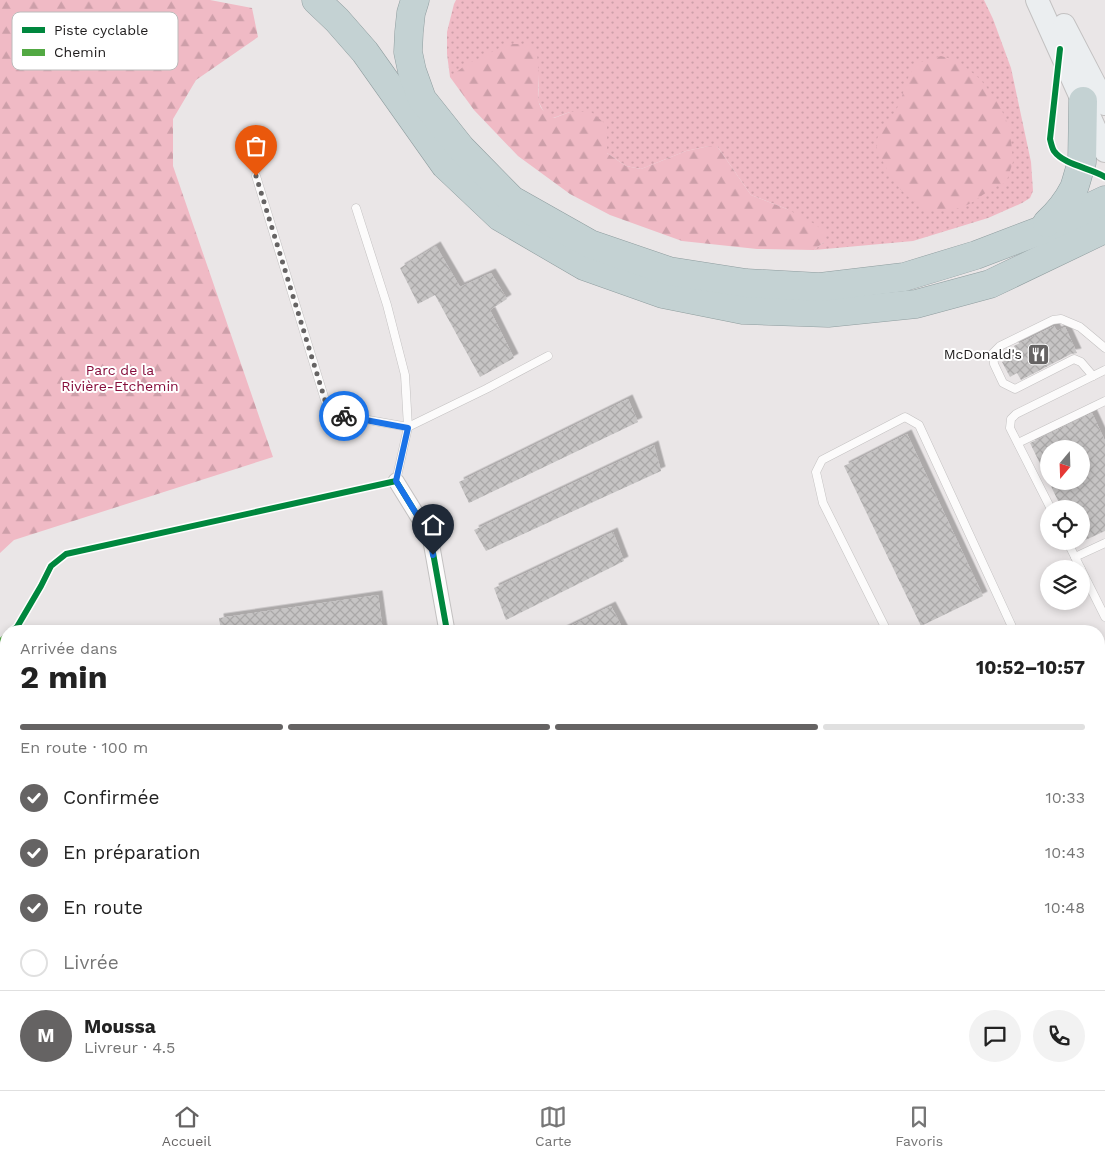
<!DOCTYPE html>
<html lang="fr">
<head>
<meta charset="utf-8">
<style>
	body { margin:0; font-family:"Work Sans",sans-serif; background:#f2f2f2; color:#222; height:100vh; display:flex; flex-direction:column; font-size:19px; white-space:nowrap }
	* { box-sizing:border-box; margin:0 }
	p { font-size:16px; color:#767676 }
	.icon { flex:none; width:28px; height:28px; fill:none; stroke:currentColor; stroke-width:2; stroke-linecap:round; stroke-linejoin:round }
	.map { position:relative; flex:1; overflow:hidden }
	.details { position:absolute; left:0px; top:625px; width:1105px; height:465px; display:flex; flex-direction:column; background:#fff; border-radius:20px 20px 0 0; box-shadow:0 2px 8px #0003 }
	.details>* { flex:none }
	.needle { width:32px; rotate:199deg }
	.fabs { position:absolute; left:1040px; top:440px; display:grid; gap:10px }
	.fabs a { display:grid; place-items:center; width:50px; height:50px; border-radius:50%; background:#fff; box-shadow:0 2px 8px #0003; font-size:25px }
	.pin { position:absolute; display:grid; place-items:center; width:42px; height:42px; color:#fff; margin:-51px -21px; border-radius:50% 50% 50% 0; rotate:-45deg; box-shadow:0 0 5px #0007 }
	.pin .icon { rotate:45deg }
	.courier { position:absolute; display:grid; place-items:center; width:50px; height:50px; margin:-25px; border:4px solid #1a73e8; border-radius:50%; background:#fff; color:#222; box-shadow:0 1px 6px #0007 }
	.headline em { font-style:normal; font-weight:700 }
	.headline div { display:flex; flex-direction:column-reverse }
	.headline { display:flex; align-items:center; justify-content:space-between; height:85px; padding:0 20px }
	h1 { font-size:32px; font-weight:700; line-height:38px }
	.bar { display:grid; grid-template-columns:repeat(4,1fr); gap:8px 5px; align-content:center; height:60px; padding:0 20px }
	.bar i { height:6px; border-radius:4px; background:#e0e0e0 }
	.bar .selected { background:#656363 }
	.bar p { grid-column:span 4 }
	.line { display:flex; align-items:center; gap:12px; padding:0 20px; border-top:1px solid #e0e0e0 }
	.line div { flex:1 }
	.round { display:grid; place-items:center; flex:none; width:52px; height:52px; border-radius:26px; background:#f2f2f2 }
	ol { padding:0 20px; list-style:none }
	li { display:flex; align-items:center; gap:15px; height:55px }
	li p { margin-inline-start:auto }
	li .icon { padding:5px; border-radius:50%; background:#656363; color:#fff; stroke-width:4 }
	li:last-child { color:#767676 }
	li i { width:28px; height:28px; border:2px solid #e0e0e0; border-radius:50% }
	.dock { display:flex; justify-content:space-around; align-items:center; height:70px; border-top:1px solid #e0e0e0; background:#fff; font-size:14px; color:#767676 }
	.dock a { display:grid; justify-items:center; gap:2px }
	.dock .selected { color:#656363 }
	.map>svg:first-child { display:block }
</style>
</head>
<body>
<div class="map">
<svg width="1105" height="1090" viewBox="0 0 1105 1090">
	<defs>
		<pattern id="grass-dots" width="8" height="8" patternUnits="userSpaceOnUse" patternTransform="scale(1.25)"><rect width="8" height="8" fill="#f0bac5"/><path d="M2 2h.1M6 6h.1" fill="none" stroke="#cd9fa9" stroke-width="1.8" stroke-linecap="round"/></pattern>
		<pattern id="forest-firs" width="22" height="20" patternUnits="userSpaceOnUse" patternTransform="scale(1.25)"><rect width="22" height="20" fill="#f0bac5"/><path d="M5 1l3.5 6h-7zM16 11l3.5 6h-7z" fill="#cd9fa9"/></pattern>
		<pattern id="building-cross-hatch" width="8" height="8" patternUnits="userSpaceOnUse" patternTransform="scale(1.25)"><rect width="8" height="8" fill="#c6c4c4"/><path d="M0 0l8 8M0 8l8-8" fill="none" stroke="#aaa8a8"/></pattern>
		<filter id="shadow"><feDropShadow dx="4.5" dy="-4.5" stdDeviation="0" flood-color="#0004"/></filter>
	</defs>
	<rect width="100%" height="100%" fill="#eae6e7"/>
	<path fill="url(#grass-dots)" d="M 456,0 L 984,0 L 993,19 L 1011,68 L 1031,162 L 1033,191 L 1030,198 L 1022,203 L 988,218 L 913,241 L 814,250 L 824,242 L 787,209 L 751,195 L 717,146 L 709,146 L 686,151 L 641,169 L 626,166 L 607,153 L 606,125 L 570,112 L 553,118 L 545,114 L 538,101 L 539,75 L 450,77 L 447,54 L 447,32 L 454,4 Z"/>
	<g fill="url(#forest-firs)">
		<path d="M 0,0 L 210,0 L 252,8 L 258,37 L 196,80 L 173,119 L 173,166 L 273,457 L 14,540 L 0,553 Z"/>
		<path d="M 508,44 L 529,44 L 537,50 C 537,58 538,66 539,74 C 539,93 532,108 554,118 L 570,112 L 591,112 L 607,125 L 607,153 L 626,166 L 641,169 L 686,151 L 709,146 L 717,146 L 751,195 L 787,209 L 813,223 L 824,231 L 824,242 L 814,250 L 757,249 L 682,241 L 610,215 L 570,194 L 518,156 L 474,110 L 450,77 L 467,64 Z"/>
		<path d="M 941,56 L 958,61 L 980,79 L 998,102 L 1010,129 L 1013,162 L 1006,183 C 1001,184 996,186 992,189 C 981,195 972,205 959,208 C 951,210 937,212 929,210 C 921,208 907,196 901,190 C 895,183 875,151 876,143 C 878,131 890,120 896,110 C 905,96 904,78 916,66 C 921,60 933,59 941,56 Z"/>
	</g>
	<g fill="url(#building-cross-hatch)" fill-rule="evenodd" filter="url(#shadow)">
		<path d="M 436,246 L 460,287 L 491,273 L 507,299 L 490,310 L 514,358 L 480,377 L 435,295 L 418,304 L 400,268 Z"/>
		<path d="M 1054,326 L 1057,331 L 1065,327 L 1077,353 L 1071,354 L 1021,380 L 1017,373 L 1010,377 L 1002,362 L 1018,354 L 1014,346 Z"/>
		<path d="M 628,399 L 638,422 L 469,503 L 459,482 Z"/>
		<path d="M 1092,413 L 1105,441 L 1105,531 L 1081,542 L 1081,509 L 1062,509 L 1030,443 ZM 1049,449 L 1081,449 L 1081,481 L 1049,481 Z"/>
		<path d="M 907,434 L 983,596 L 921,626 L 844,466 Z"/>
		<path d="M 654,445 L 661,471 L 486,551 L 474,530 Z"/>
		<path d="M 613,532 L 624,561 L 506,620 L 494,588 Z"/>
		<path d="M 378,595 L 383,631 L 221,631 L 219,618 Z"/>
		<path d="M 611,606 L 624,631 L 560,631 Z"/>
	</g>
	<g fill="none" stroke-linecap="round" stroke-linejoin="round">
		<defs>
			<g id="lane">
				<path d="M 256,176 L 329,413 L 408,427 L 486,389 L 548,356"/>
				<path d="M 356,208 L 387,305 L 405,375 L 408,427 L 396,481"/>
				<path d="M 1093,376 L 1081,362 L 1074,359 L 1015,389 L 1003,383 L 994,364 L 993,353 L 1000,346 L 1053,320 L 1061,319 L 1080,327 L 1105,348"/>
				<path d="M 1018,443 L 1105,401"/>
				<path d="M 1051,509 L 1010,428 L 1011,419 L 1016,414 L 1105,370"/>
				<path d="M 1067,541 L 1081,569"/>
				<path d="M 1075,557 L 1105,543"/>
				<path d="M 1081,569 L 1105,617"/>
				<path d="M 887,631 L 823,503 L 816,472 L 822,460 L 905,417 L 919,425 L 1014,631"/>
			</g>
			<g id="street">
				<path d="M 396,481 L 430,536 L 447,631"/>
				<path d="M 0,779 L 6,780"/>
				<path d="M 0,920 L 6,925"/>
				<path d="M 163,1084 L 168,1090"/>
				<path d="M 330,1090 L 342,1084"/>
			</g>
			<g id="secondary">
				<path d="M 1037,0 L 1105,151"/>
				<path d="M 1064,25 L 1105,104"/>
				<path d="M 1099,710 L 1105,707"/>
				<path d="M 600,1084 L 603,1090"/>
			</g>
			<g id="highway">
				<path d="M 316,0 L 337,20 L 365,52 L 445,165 L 500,217 L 584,266 L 663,294 L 743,310 L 828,313 L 916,304 L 990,284 L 1105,229"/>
				<path d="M 415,0 L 411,13 L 409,32 L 408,52 L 412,71 L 422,99 L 461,148 L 512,200 L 590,244 L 669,271 L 746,283 L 820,287 L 904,277 L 976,255 L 1039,231 L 1105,200"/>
				<path d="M 1047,223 C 1058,213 1067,202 1074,188 C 1077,180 1079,170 1082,162 L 1083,101"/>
			</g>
		</defs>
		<use href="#lane" stroke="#c3c1c1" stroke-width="9"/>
		<use href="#street" stroke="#c3c1c1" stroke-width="17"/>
		<use href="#secondary" stroke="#c3c1c1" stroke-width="24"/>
		<use href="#highway" stroke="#8f9d9f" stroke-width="29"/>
		<use href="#lane" stroke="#fcfbfb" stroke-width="8"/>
		<use href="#street" stroke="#fcfbfb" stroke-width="15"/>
		<use href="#secondary" stroke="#ebeef0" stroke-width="22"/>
		<use href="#highway" stroke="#c4d2d3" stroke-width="28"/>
		<path stroke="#52a943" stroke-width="5" stroke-dasharray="10 5" stroke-linecap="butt" d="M 0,641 L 6,636"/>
		<defs>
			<g id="cycleway">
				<path d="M 1060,49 L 1050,139 C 1051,143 1052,148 1054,151 C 1064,165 1091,168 1105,177"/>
				<path d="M 12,631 L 17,627 L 41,586 L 51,566 L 66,554 L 396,481 L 430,536 L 447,631"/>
			</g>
		</defs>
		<use href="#cycleway" stroke="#fff" stroke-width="9"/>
		<use href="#cycleway" stroke="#00873e" stroke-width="6"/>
	</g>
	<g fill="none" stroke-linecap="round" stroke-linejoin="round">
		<path stroke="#656363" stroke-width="5" stroke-dasharray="0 9" d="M 256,176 L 329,413 L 344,416"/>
		<path stroke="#1a73e8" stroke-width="6" d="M 344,416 L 408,428 L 396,481 L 430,536 L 433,555"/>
	</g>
	<defs>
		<symbol id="restaurant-square" viewBox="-11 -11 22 22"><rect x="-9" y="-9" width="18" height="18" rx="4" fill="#656363" stroke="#fff"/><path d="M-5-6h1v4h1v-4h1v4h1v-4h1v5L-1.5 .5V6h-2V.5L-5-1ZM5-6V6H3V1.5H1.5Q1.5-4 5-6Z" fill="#fff"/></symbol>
	</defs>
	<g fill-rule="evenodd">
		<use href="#restaurant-square" x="1026" y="342" width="25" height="25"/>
	</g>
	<g text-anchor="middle" stroke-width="4" stroke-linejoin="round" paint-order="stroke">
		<g font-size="14" fill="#1e1c1c" stroke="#fff" text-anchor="end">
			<text x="1022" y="359">McDonald's</text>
		</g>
		<g font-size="14" fill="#870e3c" stroke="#fff">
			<text x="120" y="375">Parc de la<tspan x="120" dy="16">Rivière-Etchemin</tspan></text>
		</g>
	</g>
	<rect x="12" y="12" width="166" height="58" rx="8" fill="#fff" stroke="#bcbbbb" stroke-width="1"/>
	<rect x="22" y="27" width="23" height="6" fill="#00873e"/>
	<rect x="22" y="49" width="23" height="7" fill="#52a943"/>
	<g font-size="14" fill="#1e1c1c">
		<text x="54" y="35">Piste cyclable</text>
		<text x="54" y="57">Chemin</text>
	</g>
</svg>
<div class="fabs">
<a><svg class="needle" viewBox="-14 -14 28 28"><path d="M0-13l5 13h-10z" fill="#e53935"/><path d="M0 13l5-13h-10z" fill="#767676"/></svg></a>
<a><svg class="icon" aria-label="locate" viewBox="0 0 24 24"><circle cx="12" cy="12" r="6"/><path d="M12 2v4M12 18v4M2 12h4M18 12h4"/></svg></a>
<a><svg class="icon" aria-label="layers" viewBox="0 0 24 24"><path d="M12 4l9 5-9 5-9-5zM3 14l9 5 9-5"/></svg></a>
</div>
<div class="pin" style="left:256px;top:176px;background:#ea580c"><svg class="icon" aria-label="bag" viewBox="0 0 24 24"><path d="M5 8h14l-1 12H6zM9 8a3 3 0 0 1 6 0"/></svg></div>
<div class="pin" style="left:433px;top:555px;background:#1f2937"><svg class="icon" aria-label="home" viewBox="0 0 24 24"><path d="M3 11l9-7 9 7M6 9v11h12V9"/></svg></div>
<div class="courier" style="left:344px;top:416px"><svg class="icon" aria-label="bike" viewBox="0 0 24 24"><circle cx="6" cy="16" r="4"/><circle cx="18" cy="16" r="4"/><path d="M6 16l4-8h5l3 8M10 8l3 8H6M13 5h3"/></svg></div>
<section class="details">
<div class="headline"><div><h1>2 min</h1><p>Arrivée dans</p></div><em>10:52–10:57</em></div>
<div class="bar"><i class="selected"></i><i class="selected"></i><i class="selected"></i><i></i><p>En route · 100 m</p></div>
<ol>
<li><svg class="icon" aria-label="check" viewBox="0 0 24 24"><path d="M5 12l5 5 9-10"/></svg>Confirmée<p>10:33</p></li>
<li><svg class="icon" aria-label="check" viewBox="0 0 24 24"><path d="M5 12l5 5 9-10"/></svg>En préparation<p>10:43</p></li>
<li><svg class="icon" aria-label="check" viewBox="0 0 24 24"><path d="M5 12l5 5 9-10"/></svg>En route<p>10:48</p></li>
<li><i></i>Livrée</li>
</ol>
<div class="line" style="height:90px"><b class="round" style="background:#656363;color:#fff">M</b><div><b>Moussa</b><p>Livreur · 4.5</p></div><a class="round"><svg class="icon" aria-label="chat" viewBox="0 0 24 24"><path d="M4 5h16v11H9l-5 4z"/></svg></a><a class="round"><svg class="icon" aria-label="phone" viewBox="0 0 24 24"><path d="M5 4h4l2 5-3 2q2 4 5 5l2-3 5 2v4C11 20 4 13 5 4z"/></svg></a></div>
</section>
</div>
<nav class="dock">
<a class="selected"><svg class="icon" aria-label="home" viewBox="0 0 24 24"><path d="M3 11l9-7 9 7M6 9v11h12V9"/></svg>Accueil</a>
<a><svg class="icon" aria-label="map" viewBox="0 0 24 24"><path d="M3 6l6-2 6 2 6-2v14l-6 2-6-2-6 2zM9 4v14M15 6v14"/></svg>Carte</a>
<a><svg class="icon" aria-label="saved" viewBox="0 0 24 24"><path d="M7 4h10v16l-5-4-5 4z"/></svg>Favoris</a>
</nav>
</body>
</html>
